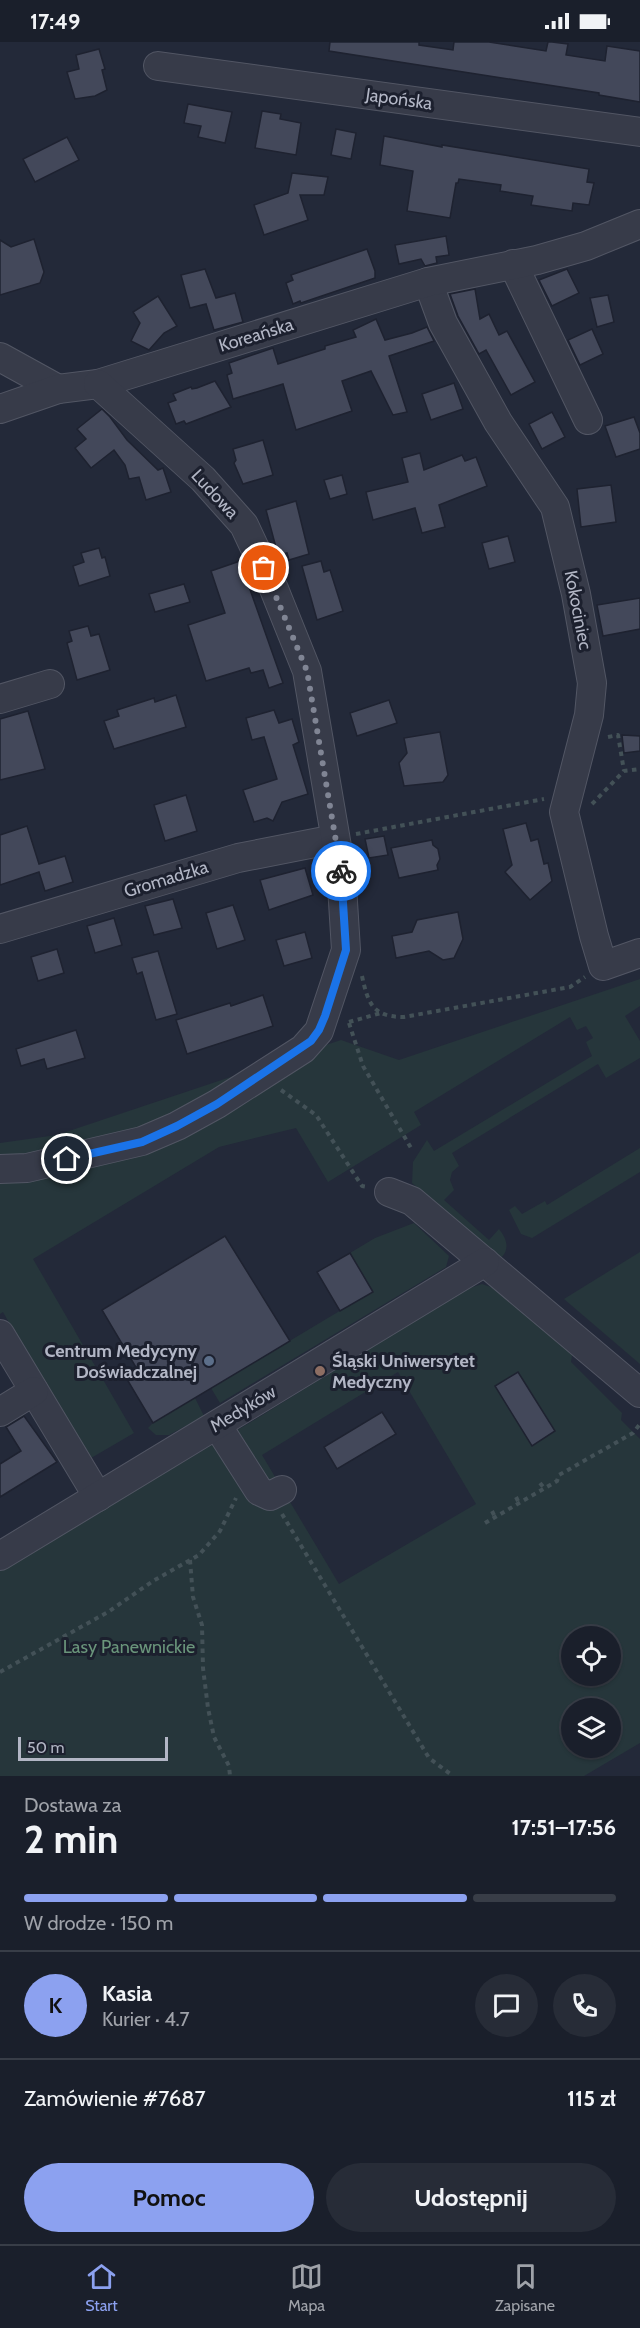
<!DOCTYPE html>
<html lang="pl">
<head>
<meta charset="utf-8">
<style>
	body { margin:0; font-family:Cabin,sans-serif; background:#272c37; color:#f1f3f6; height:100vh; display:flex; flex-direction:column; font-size:22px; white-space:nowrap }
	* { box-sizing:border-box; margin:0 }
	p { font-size:20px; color:#9fa2a9 }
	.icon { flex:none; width:33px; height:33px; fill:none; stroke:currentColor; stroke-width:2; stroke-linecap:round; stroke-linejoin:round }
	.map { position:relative; height:1734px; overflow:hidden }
	.drawer { display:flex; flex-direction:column; background:#1a1f2b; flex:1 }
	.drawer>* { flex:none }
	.fabs { position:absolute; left:561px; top:1584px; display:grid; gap:12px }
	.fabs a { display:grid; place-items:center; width:60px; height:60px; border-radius:50%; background:#1a1f2b; box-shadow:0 2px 4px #0004,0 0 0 2px #383d47; font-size:30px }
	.scale { position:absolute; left:18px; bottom:15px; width:150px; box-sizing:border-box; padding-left:6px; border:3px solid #b2b6c5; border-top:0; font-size:16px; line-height:21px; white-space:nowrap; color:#b2b6c5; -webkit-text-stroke:4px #1c202e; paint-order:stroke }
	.pin { position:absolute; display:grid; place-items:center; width:51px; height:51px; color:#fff; margin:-26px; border:3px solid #fff; border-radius:50%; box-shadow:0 2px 6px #0007 }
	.courier { position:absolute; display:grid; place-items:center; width:60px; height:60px; margin:-30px; border:4px solid #1a73e8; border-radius:50%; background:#fff; color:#222; box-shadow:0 2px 8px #0007 }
	.head em { font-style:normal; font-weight:800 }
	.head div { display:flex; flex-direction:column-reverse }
	.head { display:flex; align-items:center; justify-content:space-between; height:102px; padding:0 24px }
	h1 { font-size:39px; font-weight:800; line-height:45px }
	.bar { display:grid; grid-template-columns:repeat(4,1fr); gap:9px 6px; align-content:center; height:72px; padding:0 24px }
	.bar i { height:8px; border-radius:4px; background:#383d47 }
	.bar .current { background:#8ca1f0 }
	.bar p { grid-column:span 4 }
	.line { display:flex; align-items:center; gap:15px; padding:0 24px; border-top:2px solid #383d47 }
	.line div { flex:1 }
	.round { display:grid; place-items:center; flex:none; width:63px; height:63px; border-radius:32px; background:#272c37 }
	.action { display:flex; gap:12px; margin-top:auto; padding:12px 24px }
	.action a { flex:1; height:69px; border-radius:36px; background:#8ca1f0; color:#111; font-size:24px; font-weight:800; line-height:69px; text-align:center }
	.action a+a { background:#272c37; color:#f1f3f6 }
	.status { display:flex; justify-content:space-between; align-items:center; height:42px; padding:0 30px; background:#1a1f2b; direction:ltr }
	.status svg { height:16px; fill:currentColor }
	.dock { display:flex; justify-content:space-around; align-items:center; height:84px; border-top:2px solid #383d47; background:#1a1f2b; font-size:16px; color:#9fa2a9 }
	.dock a { display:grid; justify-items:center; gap:3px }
	.dock .current { color:#8ca1f0 }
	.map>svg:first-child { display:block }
</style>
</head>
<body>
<div class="status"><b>17:49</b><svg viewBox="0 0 49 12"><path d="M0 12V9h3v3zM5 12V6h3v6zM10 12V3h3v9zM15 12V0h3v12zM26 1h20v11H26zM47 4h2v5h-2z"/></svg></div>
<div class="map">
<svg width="640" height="1734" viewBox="0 0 640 1734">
	<rect width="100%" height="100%" fill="#232939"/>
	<g fill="#26363b" fill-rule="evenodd">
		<path d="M 640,937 L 640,964 L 625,974 L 640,999 L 640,1016 L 606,1036 L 598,1022 L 452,1111 L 459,1124 L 452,1130 L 450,1138 L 454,1148 L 444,1158 L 489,1198 L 499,1187 C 507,1197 510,1207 501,1216 L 412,1141 L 413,1120 L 427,1098 L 434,1109 L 592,1014 L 586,1000 L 593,996 L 586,984 L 577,988 L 570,975 L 414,1070 L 421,1083 L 328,1140 L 296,1086 L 219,1105 L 33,1217 L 134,1391 L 86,1419 L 3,1270 L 0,1272 L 0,1101 L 57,1093 L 341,998 L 399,1018 Z"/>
		<path d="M 640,1106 L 640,1130 L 532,1196 L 521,1192 L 509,1168 L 515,1164 L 522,1172 L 545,1159 L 547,1163 Z"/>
		<path d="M 414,1181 L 449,1214 L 446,1225 L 220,1361 L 211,1346 L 373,1249 L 350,1211 L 375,1196 Z"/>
		<path d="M 640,1210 L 640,1322 L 564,1257 Z"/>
		<path d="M 482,1242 L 505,1250 L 573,1307 L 571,1320 L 622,1371 L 621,1378 L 640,1397 L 640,1701 L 584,1734 L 0,1734 L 0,1528 L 251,1380 L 464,1248 ZM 398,1330 L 476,1462 L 339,1542 L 262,1413 ZM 572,1594 L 610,1594 L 610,1634 L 572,1634 ZM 572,1666 L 610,1666 L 610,1706 L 572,1706 Z"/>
		<path d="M 195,1356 L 204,1374 L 169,1393 L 156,1393 L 148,1386 L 153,1381 Z"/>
	</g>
	<g fill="#43485a" stroke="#1e2230" stroke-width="1.5">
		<path d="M 330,0 L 419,0 L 419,3 L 453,8 L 454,0 L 489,0 L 546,9 L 548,0 L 552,0 L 568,2 L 566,13 L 605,19 L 607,4 L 640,9 L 640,60 L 599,53 L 599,51 L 329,9 Z"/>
		<path d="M 99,7 L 105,27 L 102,28 L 107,48 L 95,54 L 75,57 L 67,30 L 79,27 L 76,13 Z"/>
		<path d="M 188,62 L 232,70 L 225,101 L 198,95 L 201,84 L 184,81 Z"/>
		<path d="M 262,69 L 281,72 L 280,77 L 301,81 L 296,113 L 255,106 Z"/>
		<path d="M 336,87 L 356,91 L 351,117 L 331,113 Z"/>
		<path d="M 384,94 L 442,105 L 442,103 L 589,127 L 587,140 L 594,141 L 589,163 L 573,161 L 572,169 L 531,163 L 533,154 L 500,149 L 501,143 L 459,137 L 458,141 L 456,141 L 450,176 L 407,169 L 413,129 L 380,123 Z"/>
		<path d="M 67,95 L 79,118 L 35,140 L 23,117 Z"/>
		<path d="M 292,131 L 328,135 L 324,153 L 300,153 L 308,178 L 264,193 L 254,163 L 288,151 Z"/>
		<path d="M 446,194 L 449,213 L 436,215 L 437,221 L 425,224 L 421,217 L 399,222 L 395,203 Z"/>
		<path d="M 34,197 L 44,230 L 40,241 L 0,253 L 0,198 L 11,205 Z"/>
		<path d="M 367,207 L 375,229 L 375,236 L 301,261 L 300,259 L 293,262 L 286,241 L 293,238 L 291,233 Z"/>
		<path d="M 205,227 L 216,256 L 235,251 L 243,280 L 214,288 L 206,262 L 190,266 L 181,233 Z"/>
		<path d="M 567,227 L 579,251 L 552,264 L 539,238 Z"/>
		<path d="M 475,247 L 480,277 L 489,272 L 499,293 L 507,289 L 535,340 L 511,353 L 486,308 L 479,312 L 458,274 L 450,252 Z"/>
		<path d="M 608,253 L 614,280 L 597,285 L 590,256 Z"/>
		<path d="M 158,254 L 177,284 L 164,291 L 149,308 L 131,299 L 140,281 L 133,270 Z"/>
		<path d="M 376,277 L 385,298 L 412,291 L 427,285 L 434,299 L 389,314 L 407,370 L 393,373 L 371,329 L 342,339 L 352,369 L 296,388 L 283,342 L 233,357 L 227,333 L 232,331 L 229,321 L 273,306 L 278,322 L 325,307 L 325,304 L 356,295 L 353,288 Z"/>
		<path d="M 592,287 L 603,312 L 580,323 L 568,298 Z"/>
		<path d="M 215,339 L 231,365 L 186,382 L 184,379 L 176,382 L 168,361 L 176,358 L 173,352 L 191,345 L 192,347 L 197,346 Z"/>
		<path d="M 454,341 L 463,367 L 431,378 L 422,352 Z"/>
		<path d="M 102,367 L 110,375 L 127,398 L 158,428 L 163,426 L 171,450 L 146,458 L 139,435 L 129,437 L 125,423 L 114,408 L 91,426 L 75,406 L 86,397 L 77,387 Z"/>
		<path d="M 552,370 L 565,395 L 542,407 L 529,382 Z"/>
		<path d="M 634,375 L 640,391 L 640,407 L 616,415 L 605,384 Z"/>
		<path d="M 263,398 L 273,433 L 243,442 L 234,421 L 236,418 L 233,407 Z"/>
		<path d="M 420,411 L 424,428 L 462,413 L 465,419 L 476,415 L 487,444 L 439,463 L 445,485 L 422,491 L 415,466 L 373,478 L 366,450 L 408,440 L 402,416 Z"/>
		<path d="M 342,433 L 347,452 L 330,457 L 324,438 Z"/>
		<path d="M 611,443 L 616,480 L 581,485 L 577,447 Z"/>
		<path d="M 296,459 L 309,512 L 289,518 L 287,511 L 278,513 L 266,468 Z"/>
		<path d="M 508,494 L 515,520 L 489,527 L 482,501 Z"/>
		<path d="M 99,506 L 102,516 L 105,515 L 110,534 L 79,544 L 73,524 L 84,520 L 81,511 Z"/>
		<path d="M 240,519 L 283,641 L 269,646 L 263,628 L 251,631 L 249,626 L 206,639 L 188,583 L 225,571 L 211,529 Z"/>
		<path d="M 321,519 L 324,530 L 330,528 L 343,569 L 317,578 L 302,524 Z"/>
		<path d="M 184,542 L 190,560 L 155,570 L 149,552 Z"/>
		<path d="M 640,556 L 640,587 L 603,594 L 597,563 Z"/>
		<path d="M 88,584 L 91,594 L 99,592 L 110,628 L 77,638 L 67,601 L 72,599 L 69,589 Z"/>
		<path d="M 176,653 L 186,685 L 114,707 L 104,679 L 119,674 L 117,668 L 154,656 L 155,660 Z"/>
		<path d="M 389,658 L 397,681 L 357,694 L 350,671 Z"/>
		<path d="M 274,668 L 279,681 L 292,677 L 299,700 L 293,703 L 308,752 L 282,760 L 273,779 L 267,776 L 254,780 L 243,748 L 277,737 L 264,695 L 252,698 L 246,676 Z"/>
		<path d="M 28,669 L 45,727 L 0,738 L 0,677 Z"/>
		<path d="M 440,690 L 448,733 L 443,740 L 404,744 L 399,721 L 407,711 L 404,696 Z"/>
		<path d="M 622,693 L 640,694 L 640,709 L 624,711 Z"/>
		<path d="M 186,753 L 197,789 L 165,799 L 154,763 Z"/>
		<path d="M 526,781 L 531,799 L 538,797 L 544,822 L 548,821 L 552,839 L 530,858 L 505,830 L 512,823 L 503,787 Z"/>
		<path d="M 27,784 L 39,822 L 65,814 L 73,840 L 45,849 L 39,830 L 0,843 L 0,793 Z"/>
		<path d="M 384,794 L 388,813 L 369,816 L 365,797 Z"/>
		<path d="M 432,798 L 433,803 L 438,807 L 440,817 L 437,823 L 438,828 L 399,836 L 391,806 Z"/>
		<path d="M 305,826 L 313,853 L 269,868 L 260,838 Z"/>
		<path d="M 173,857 L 182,886 L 154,893 L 145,864 Z"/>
		<path d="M 233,863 L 245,898 L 217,907 L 206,871 Z"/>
		<path d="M 458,870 L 463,897 L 454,916 L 443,918 L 429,909 L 396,916 L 392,894 L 412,890 L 417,878 Z"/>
		<path d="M 114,876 L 122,903 L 95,911 L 87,884 Z"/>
		<path d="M 305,890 L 312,916 L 284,924 L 276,898 Z"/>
		<path d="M 57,907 L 64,931 L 38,939 L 31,915 Z"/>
		<path d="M 158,909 L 177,972 L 156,978 L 142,930 L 137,932 L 132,916 Z"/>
		<path d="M 263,953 L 273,984 L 187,1012 L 176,978 L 230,961 L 231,964 Z"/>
		<path d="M 76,988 L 85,1016 L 47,1027 L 44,1017 L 21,1024 L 16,1007 Z"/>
		<path d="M 225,1194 L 290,1299 L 153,1381 L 128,1339 L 140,1332 L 102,1268 Z"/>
		<path d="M 350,1211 L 373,1250 L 340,1269 L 317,1230 Z"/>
		<path d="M 518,1330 L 555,1389 L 532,1404 L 495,1344 Z"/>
		<path d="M 382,1370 L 396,1392 L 337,1427 L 324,1405 Z"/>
		<path d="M 24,1374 L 57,1420 L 0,1455 L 0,1422 L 21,1409 L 6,1385 Z"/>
	</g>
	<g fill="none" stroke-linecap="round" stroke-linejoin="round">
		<defs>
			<g id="minor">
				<path d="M 158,24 L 640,90"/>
				<path d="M 513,222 L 588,378"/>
				<path d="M 428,240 L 443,281 L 498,380 L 555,465 L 576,552 L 592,641 L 589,673 L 564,770 L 594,894 L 603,924 L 640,911"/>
				<path d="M 0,315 L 58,347"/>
				<path d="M 0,367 L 58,347 L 98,342 L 428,240 L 537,218 L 586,204 L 640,182"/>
				<path d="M 0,657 L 50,642"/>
				<path d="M 0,887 L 238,816 L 335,797"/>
				<path d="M 0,1127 L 27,1126 L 142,1099 L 177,1084 L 217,1062 L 303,1007 L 319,989 L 346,908 L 341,828 L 307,629 L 274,547 L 244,483 L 203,437 L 98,342"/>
				<path d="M 389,1150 L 412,1159 L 640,1351"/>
				<path d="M 0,1292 L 98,1455"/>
				<path d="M 0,1370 L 34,1349"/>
				<path d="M 217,1383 L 259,1449 L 270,1454 L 282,1448"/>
				<path d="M 0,1514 L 485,1220"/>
			</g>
		</defs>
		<use href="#minor" stroke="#525664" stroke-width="30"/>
		<g stroke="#435157" stroke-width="4" stroke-dasharray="4.5 4.5" stroke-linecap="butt">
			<path d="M 608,695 L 618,693 L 624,729"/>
			<path d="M 592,762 L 624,729 L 640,727"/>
			<path d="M 356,792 L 544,757"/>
			<path d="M 362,934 C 368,962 373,975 404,975 L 570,945 L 585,935"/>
			<path d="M 349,980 L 381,971"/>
			<path d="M 349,981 L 363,1024 L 411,1106"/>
			<path d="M 281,1048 L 316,1073 L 362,1144 L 368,1145"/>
			<path d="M 540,1441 L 544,1446"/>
			<path d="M 516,1455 L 519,1461"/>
			<path d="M 492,1469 L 495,1475"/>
			<path d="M 282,1472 L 429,1716 L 453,1734"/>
			<path d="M 485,1481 L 557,1439 L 559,1433 L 633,1391 L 640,1382"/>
			<path d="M 190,1518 L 193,1555 L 202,1583 L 203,1626 L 208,1666 L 214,1695 L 229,1724 L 230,1734"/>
			<path d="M 0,1630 L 108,1570 L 153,1539 L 199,1513 L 220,1489 L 236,1456"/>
		</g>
		<use href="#minor" stroke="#373b49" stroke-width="28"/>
	</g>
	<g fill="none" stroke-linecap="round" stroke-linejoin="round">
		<path stroke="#808594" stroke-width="6" stroke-dasharray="0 10.8" d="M 264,526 L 307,629 L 341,829"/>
		<path stroke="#1a73e8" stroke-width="8" d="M 67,1117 L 142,1100 L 177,1084 L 217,1062 L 311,999 L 319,988 L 325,974 L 346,908 L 341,829"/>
	</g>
	<circle fill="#5c6f8a" stroke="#1c202e" stroke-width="2" cx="209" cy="1319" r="6"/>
	<circle fill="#8d6e63" stroke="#1c202e" stroke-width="2" cx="320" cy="1329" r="6"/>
	<g text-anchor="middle" stroke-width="6" stroke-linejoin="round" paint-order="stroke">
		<g font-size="18" fill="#b2b6c5" stroke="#1c202e">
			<text transform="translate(399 57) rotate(8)" y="6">Japońska</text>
			<text transform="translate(256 293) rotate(-17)" y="6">Koreańska</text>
			<text transform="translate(215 452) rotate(47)" y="6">Ludowa</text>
			<text transform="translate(578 568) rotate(79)" y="6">Kokociniec</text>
			<text transform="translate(166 837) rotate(-17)" y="6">Gromadzka</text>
			<text transform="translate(243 1367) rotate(-31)" y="6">Medyków</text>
		</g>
		<g font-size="18" font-weight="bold" fill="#b2b6c5" stroke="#1c202e" text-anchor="end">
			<text x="197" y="1315">Centrum Medycyny<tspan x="197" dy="21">Doświadczalnej</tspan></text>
			<text x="332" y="1325" text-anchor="start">Śląski Uniwersytet<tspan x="332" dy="21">Medyczny</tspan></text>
		</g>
		<g font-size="18" fill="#6a957b" stroke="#1c202e">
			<text x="129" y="1611">Lasy Panewnickie</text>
		</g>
	</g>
</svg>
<div class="fabs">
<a><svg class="icon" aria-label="locate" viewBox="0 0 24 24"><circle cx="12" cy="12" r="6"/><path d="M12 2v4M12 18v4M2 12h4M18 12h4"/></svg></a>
<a><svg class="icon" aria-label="layers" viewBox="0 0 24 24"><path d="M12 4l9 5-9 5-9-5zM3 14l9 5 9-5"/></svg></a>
</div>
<div class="scale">50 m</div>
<div class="pin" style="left:264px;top:526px;background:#ea580c"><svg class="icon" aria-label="bag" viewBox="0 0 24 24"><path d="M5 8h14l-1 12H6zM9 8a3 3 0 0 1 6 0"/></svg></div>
<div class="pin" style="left:67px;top:1117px;background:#1f2937"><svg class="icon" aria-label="home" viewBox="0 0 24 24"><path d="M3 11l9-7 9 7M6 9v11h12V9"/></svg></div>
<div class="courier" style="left:341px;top:829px"><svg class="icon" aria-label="bike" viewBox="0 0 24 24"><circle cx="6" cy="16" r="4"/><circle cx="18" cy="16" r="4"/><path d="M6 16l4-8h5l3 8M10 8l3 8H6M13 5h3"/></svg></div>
</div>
<section class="drawer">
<div class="head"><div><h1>2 min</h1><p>Dostawa za</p></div><em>17:51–17:56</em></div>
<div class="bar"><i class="current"></i><i class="current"></i><i class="current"></i><i></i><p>W drodze · 150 m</p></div>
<div class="line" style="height:108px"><b class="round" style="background:#8ca1f0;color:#111">K</b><div><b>Kasia</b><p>Kurier · 4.7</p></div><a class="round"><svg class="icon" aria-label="chat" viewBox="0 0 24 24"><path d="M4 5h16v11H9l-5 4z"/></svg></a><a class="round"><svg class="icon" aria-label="phone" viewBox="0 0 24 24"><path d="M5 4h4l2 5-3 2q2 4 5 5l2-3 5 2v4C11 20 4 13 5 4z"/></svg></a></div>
<div class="line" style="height:78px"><div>Zamówienie #7687</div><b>115 zł</b></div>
<div class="action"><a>Pomoc</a><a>Udostępnij</a></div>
</section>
<nav class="dock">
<a class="current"><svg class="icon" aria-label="home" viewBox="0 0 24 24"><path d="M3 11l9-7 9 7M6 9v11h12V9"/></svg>Start</a>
<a><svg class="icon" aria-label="map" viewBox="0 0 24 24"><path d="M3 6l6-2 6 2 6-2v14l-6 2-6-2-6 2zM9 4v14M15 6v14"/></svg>Mapa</a>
<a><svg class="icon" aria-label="saved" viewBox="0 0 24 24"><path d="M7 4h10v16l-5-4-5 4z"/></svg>Zapisane</a>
</nav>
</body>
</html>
